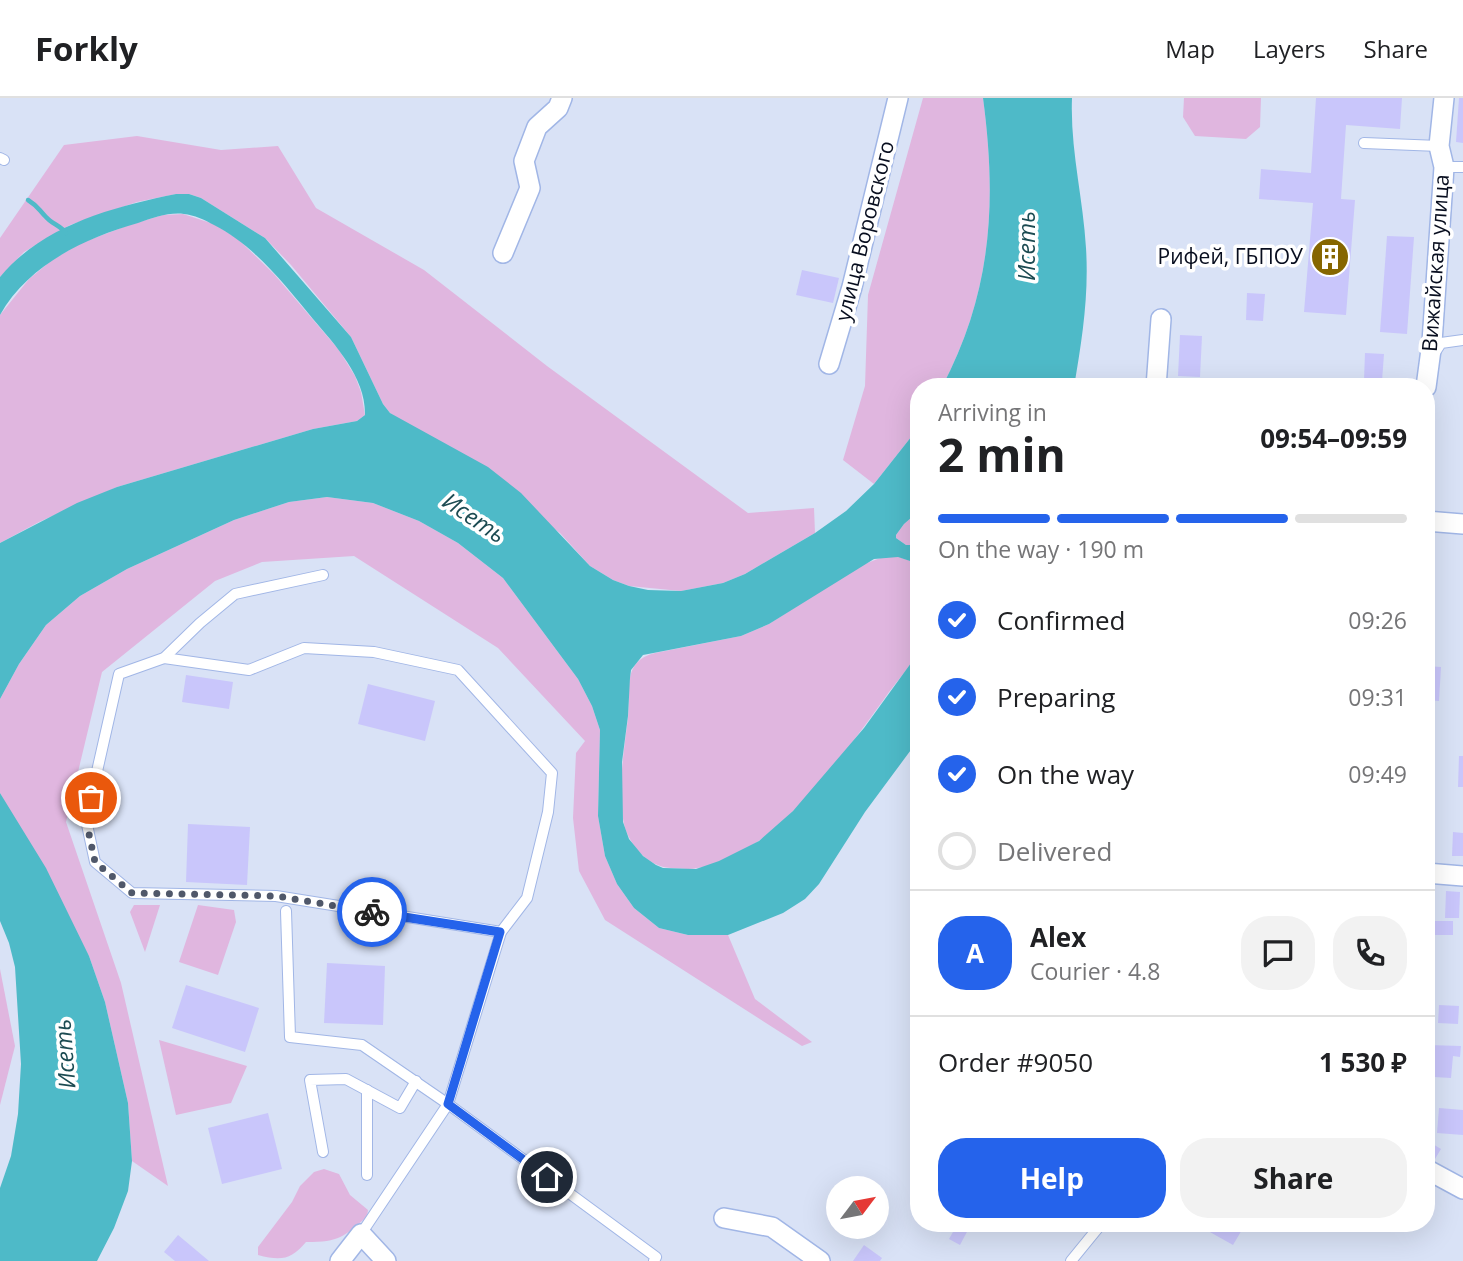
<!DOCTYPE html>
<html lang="en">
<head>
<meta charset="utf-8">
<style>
	body { margin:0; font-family:"Open Sans",sans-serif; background:#f2f2f2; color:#202124; height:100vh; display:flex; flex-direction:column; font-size:26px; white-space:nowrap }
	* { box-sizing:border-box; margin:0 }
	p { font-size:23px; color:#757577 }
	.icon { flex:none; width:38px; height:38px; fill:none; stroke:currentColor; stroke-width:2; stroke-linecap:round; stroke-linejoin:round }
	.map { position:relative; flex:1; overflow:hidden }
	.side { position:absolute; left:910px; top:280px; width:525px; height:854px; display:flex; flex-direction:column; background:#fff; border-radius:28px; box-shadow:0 7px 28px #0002 }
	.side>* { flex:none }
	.needle { width:46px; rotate:58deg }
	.buttons { position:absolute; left:826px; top:1078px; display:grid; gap:14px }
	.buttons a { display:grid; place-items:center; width:63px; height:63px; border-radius:50%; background:#fff; box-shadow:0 7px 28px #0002; font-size:35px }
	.pin { position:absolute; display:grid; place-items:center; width:60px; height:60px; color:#fff; margin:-30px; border:4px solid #fff; border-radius:50%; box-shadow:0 2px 7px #0007 }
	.courier { position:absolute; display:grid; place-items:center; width:70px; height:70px; margin:-35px; border:5px solid #2563eb; border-radius:50%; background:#fff; color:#222; box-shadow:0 2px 9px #0007 }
	.head em { font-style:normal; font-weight:700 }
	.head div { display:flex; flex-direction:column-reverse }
	.head { display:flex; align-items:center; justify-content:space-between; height:119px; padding:0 28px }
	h1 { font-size:46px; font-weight:700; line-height:52px }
	.bar { display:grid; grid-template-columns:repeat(4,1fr); gap:10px 7px; align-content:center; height:84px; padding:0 28px }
	.bar i { height:9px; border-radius:5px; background:#e0e0e0 }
	.bar .current { background:#2563eb }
	.bar p { grid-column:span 4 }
	.line { display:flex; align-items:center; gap:18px; padding:0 28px; border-top:2px solid #e0e0e0 }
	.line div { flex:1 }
	.round { display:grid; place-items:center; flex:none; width:74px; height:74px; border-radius:28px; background:#f2f2f2 }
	ol { padding:0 28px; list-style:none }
	li { display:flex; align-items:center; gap:21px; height:77px }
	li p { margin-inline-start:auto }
	li .icon { padding:7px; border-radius:50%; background:#2563eb; color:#fff; stroke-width:4 }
	li:last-child { color:#757577 }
	li i { width:38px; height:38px; border:4px solid #e0e0e0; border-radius:50% }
	.primary-button { display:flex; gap:14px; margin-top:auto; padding:14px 28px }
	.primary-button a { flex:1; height:80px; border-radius:28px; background:#2563eb; color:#fff; font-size:28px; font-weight:700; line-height:80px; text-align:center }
	.primary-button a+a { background:#f2f2f2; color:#202124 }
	header { display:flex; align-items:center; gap:42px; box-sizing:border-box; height:98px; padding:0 35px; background:#fff; border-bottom:2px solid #e0e0e0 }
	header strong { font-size:33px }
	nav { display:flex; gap:38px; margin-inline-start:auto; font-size:24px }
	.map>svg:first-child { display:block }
</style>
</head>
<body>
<header>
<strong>Forkly</strong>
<nav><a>Map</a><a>Layers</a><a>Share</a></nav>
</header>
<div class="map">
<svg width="1463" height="1163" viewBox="0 0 1463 1163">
	<rect width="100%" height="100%" fill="#d9e2f6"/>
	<g fill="#e0b6df">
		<path d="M 923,0 L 983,0 C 997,104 992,194 942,289 L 919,289 L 919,329 L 874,386 L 843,362 L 865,288 L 868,197 Z"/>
		<path d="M 1184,0 L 1261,0 L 1260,29 L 1246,41 L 1195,38 L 1183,19 Z"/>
		<path d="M 137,38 L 221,52 L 278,48 L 316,110 L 424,172 L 547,268 L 748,415 L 814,410 L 815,435 L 745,476 L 723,485 L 681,493 L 629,488 L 613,482 L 590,468 L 560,435 L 390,315 L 383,306 L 351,239 L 291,167 L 265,140 L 201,100 L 189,96 L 176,96 L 137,104 L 70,127 L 24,154 L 0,179 L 0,140 L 64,47 Z"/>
		<path d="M 183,116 L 214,126 L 238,141 L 274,176 L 339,252 L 355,278 L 361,294 L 365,317 L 357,323 L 313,331 L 117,389 L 39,424 L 0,445 L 0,217 L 29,181 L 52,162 L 81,145 L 129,127 L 163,117 Z"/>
		<path d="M 327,399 L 373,405 L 419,423 L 458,445 L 503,480 L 578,581 L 592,608 L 600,632 L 598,718 L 605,758 L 617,786 L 634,810 L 659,830 L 688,837 L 728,837 L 755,901 L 812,944 L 802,948 L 605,822 L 579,773 L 573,720 L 576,655 L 585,643 L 498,550 L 354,458 L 262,464 L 215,483 L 102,574 L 66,724 L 121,885 L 168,1088 L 132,1063 L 128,1005 L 105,904 L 89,858 L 0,695 L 0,601 L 19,566 L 46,527 L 80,498 L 127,471 L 234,422 L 289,404 Z"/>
		<path d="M 919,413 L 919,447 L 906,447 L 896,440 L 896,437 L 904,426 Z"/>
		<path d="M 883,459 L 899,459 L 919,466 C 919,480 922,547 917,555 C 910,569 898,582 889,594 C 855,642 807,707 760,742 C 746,752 715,768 697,770 C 689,772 680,770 671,770 C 648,769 629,747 624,726 C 617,694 624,652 628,620 C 631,593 621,563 655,555 L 741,538 L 769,526 L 859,468 Z"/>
		<path d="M 134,807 L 160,807 L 145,854 L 130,814 Z"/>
		<path d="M 198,807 L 234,812 L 236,824 L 218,877 L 179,864 Z"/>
		<path d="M 0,871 L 15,948 L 0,1007 Z"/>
		<path d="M 159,942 L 247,968 L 231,1005 L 176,1017 Z"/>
		<path d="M 324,1071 L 339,1076 L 350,1097 L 368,1112 L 367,1119 C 342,1139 341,1144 306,1144 C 291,1162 281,1163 258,1157 L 258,1149 L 292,1104 L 300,1088 L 314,1074 Z"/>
	</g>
	<g fill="#4ebac8">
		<path d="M 983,0 L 1072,0 C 1070,51 1083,99 1086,150 C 1089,198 1082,242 1074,289 L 942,289 C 992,194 997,104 983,0 Z"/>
		<path d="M 176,96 L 189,96 L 201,100 L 265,140 L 351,239 L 383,306 L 390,315 L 488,369 L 521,395 L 590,468 L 613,482 L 629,488 L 648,492 L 681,493 L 723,485 L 745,476 L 815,435 L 846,413 L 874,386 L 919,329 L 919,413 L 904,426 L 896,437 L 896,440 L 906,447 L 919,447 L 919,466 L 898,459 L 874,461 L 769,526 L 741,538 L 643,557 L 631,572 L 630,580 L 628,618 L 622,664 L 623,724 L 629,741 L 643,758 L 656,767 L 663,770 L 696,771 L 719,763 L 759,743 L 793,713 L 864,630 L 919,554 L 919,641 L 865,714 L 819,786 L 805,801 L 783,815 L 728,837 L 688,837 L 659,830 L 634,810 L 617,786 L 605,758 L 598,718 L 600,632 L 592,608 L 578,581 L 503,480 L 458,445 L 419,423 L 373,405 L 327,399 L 289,404 L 234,422 L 127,471 L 80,498 L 46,527 L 19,566 L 0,601 L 0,445 L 77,405 L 117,389 L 313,331 L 357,323 L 365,317 C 366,280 336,248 313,221 C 285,187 254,147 214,127 C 205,122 194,117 184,116 C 169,114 153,120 138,125 C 85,140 28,167 0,217 L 0,179 C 43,127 113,109 176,96 Z"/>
		<path d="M 0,695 L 46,770 L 89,858 L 105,904 L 128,1005 L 132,1063 L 128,1093 L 114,1130 L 97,1163 L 0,1163 L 0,1090 L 11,1058 L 18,1016 L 21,966 L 15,869 L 9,845 L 0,823 Z"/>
	</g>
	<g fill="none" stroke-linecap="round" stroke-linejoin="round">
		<path stroke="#4ebac8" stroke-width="4.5" d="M 28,102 C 39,109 38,111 46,119 C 52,126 60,127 66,135"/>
	</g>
	<g fill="#c9c6fb">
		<path d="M 1316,0 L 1402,0 L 1400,31 L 1346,27 L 1341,101 L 1355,102 L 1346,217 L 1304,214 L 1313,105 L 1259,101 L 1261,71 L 1311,75 Z"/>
		<path d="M 1459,0 L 1463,0 L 1463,45 L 1456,44 Z"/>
		<path d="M 1387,138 L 1414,139 L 1407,236 L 1380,234 Z"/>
		<path d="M 802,172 L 839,180 L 833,205 L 796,197 Z"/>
		<path d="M 1247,195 L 1265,196 L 1263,223 L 1246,222 Z"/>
		<path d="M 1180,237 L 1202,238 L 1200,279 L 1178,278 Z"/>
		<path d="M 1365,255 L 1384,256 L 1382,283 L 1364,282 Z"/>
		<path d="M 1426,441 L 1434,442 L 1433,468 L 1426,468 Z"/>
		<path d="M 1426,568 L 1441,569 L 1439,603 L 1426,602 Z"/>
		<path d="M 186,577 L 233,584 L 229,611 L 182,604 Z"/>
		<path d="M 368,586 L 435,603 L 425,643 L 358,626 Z"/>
		<path d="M 1459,658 L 1463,658 L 1463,689 L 1458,689 Z"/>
		<path d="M 188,726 L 250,729 L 247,787 L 186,784 Z"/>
		<path d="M 1453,734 L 1463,735 L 1463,758 L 1452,758 Z"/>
		<rect x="1426" y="788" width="8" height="28"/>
		<path d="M 1446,793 L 1460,794 L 1459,820 L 1445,820 Z"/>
		<rect x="1435" y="823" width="18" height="14"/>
		<path d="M 327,865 L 385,868 L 383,927 L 324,925 Z"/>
		<path d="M 186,887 L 259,910 L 245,954 L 172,930 Z"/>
		<path d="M 1439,907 L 1459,908 L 1458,926 L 1438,925 Z"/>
		<path d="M 1428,947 L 1461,948 L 1460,959 L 1453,958 L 1451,980 L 1434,979 L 1435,956 L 1428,955 Z"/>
		<path d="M 1439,1010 L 1463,1012 L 1463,1037 L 1437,1035 Z"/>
		<path d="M 268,1015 L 282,1071 L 222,1086 L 208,1030 Z"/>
		<path d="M 1426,1042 L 1441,1051 L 1432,1066 L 1426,1062 Z"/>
		<path d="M 958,1125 L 969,1130 L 960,1147 L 949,1141 Z"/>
		<path d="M 1204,1125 L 1246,1125 L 1233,1147 L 1201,1129 Z"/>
		<path d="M 178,1137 L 209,1163 L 175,1163 L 164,1154 Z"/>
		<path d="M 864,1147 L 882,1160 L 880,1163 L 853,1163 Z"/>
	</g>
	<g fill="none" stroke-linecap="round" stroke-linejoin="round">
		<defs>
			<g id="lane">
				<path d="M 1364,45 L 1439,48"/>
				<path d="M 0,60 L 4,62"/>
				<path d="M 1444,69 L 1463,69"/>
				<path d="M 1434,256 L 1441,245 L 1463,242"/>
				<path d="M 323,477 L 235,496 L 200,525 L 164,560 L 119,576 L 86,722 L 95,764 L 132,795 L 276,798 L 501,834"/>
				<path d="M 164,560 L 249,572 L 304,550 L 374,554 L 458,572 L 552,675 L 548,714 L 527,800 L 501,834 L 448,1006 L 361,1136"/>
				<path d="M 286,813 L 290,939 L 362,947 L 448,1006 L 656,1159 L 654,1163"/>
				<path d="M 323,1054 L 310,982 L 346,981 L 400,1010 L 416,983"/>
				<path d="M 367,1077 L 367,992"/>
				<path d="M 1071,1163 L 1102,1125"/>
			</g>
			<g id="street">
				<path d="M 503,155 L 530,90 L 524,63 L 537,29 L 558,10 L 562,0"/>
				<path d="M 829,266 L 852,189 L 898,0"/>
				<path d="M 1156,289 L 1161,221"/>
				<path d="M 1426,289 L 1432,244 L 1444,69 L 1439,48 L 1444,0"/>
				<path d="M 1426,423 L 1463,426"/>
				<path d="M 1426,775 L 1463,778"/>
				<path d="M 1426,1071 L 1463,1091"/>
				<path d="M 724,1120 L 772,1129 L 820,1163"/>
				<path d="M 340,1163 L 361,1136 L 386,1163"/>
			</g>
		</defs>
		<use href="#lane" stroke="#a1b6e6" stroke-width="12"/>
		<use href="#street" stroke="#a1b6e6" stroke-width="22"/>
		<use href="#lane" stroke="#fff" stroke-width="10"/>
		<use href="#street" stroke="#fff" stroke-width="19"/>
	</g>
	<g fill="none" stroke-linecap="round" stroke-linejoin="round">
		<path stroke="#50586a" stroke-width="7" stroke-dasharray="0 12.6" d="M 91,700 L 86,722 L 95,764 L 132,795 L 276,798 L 372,814"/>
		<path stroke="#2563eb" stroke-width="9" d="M 372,814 L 500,834 L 448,1006 L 547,1079"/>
	</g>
	<defs>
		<symbol id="building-disc" viewBox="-11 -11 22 22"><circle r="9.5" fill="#866600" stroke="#fff"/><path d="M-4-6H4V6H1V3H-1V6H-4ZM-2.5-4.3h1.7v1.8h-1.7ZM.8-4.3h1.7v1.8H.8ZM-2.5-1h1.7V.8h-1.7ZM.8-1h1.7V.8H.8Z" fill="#fff"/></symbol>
	</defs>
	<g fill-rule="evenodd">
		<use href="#building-disc" x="1308" y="137" width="44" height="44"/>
	</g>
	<g text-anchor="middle" stroke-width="7" stroke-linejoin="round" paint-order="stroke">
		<g font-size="21" fill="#070d1e" stroke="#fff">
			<text transform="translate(865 133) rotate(-76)" y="7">улица Воровского</text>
			<text transform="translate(1436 165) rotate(-86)" y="7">Вижайская улица</text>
		</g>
		<g font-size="21" fill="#070d1e" stroke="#fff" text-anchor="end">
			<text x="1303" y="166">Рифей, ГБПОУ</text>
		</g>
		<g font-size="23" font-style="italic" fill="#1c4b52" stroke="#fff">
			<text transform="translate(1027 148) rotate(-90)" y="8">Исеть</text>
			<text transform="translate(474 420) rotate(34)" y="8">Исеть</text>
			<text transform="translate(65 956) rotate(-94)" y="8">Исеть</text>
		</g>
	</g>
</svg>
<div class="buttons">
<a><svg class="needle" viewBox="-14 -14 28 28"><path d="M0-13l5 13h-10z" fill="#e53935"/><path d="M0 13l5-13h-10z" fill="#757577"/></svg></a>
</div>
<div class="pin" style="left:91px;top:700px;background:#ea580c"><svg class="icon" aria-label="bag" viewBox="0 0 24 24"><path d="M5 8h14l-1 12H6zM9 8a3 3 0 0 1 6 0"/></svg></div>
<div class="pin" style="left:547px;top:1079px;background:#1f2937"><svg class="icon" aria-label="home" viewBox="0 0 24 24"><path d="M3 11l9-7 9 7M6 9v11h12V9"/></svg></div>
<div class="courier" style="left:372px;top:814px"><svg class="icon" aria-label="bike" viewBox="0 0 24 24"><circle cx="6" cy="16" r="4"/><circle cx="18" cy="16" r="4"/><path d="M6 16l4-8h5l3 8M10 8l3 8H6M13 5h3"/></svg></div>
<section class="side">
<div class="head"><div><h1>2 min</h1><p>Arriving in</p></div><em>09:54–09:59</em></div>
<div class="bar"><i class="current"></i><i class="current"></i><i class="current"></i><i></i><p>On the way · 190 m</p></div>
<ol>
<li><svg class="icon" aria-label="check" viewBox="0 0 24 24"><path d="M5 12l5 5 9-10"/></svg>Confirmed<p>09:26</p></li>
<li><svg class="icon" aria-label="check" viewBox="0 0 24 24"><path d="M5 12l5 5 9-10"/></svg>Preparing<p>09:31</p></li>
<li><svg class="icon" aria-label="check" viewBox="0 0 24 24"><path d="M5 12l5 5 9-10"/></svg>On the way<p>09:49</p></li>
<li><i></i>Delivered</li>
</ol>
<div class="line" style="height:126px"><b class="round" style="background:#2563eb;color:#fff">A</b><div><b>Alex</b><p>Courier · 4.8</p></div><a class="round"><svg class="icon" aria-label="chat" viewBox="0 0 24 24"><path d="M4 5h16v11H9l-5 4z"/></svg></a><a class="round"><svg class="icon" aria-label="phone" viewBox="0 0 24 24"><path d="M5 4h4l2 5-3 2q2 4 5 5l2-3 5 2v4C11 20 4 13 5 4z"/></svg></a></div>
<div class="line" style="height:91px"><div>Order #9050</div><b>1 530 ₽</b></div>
<div class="primary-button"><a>Help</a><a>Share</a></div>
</section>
</div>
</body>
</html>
